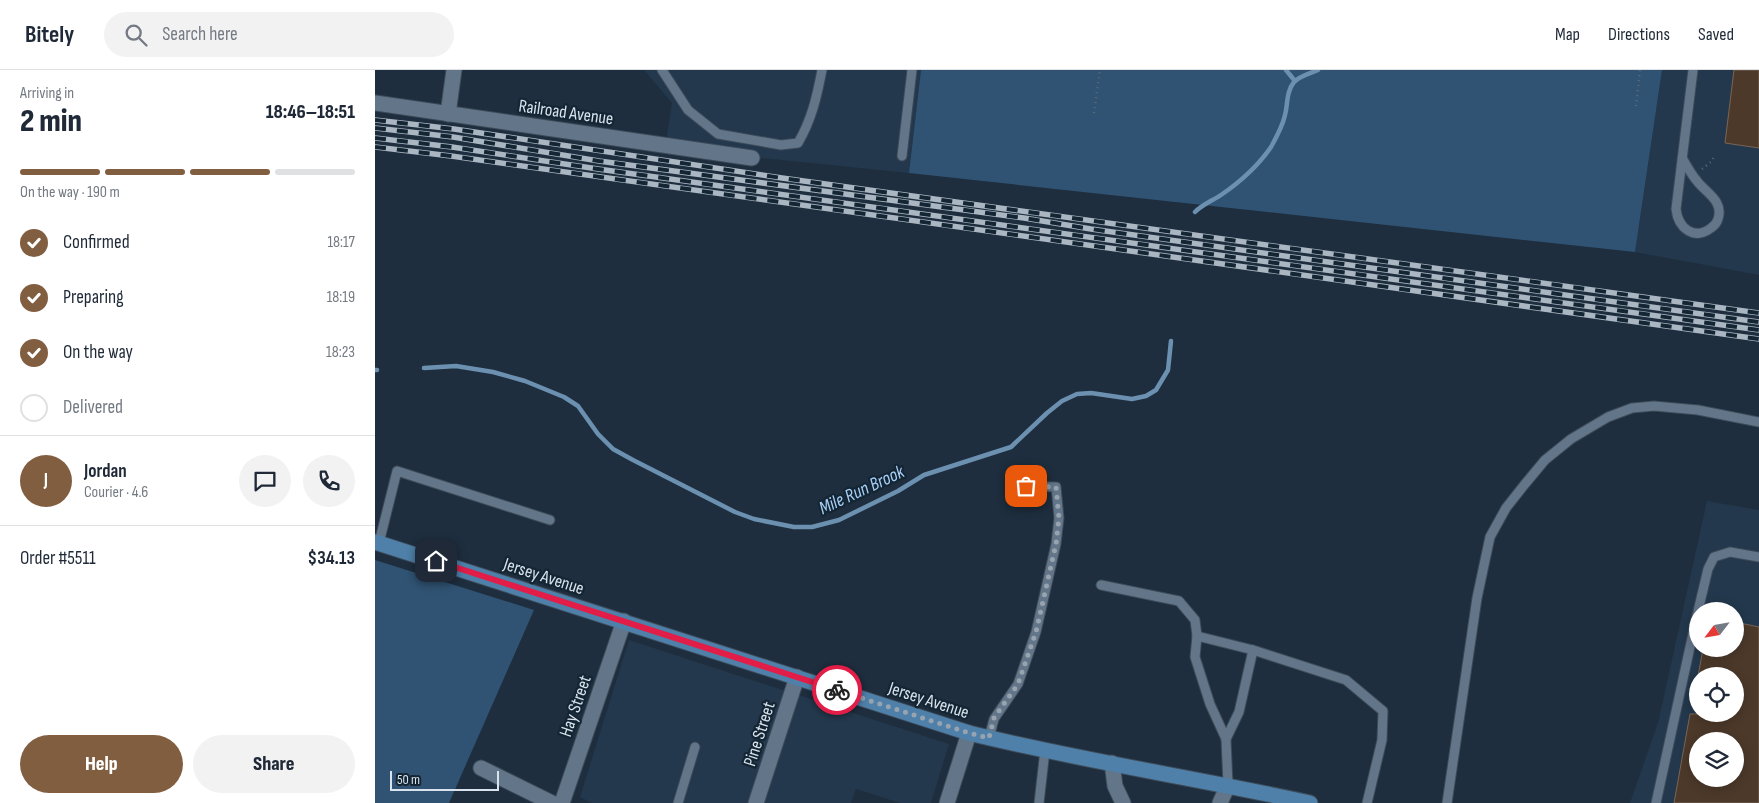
<!DOCTYPE html>
<html lang="en">
<head>
<meta charset="utf-8">
<style>
	body { margin:0; font-family:"Sofia Sans Condensed",sans-serif; background:#f2f2f3; color:#1f2937; height:100vh; display:flex; flex-direction:column; font-size:19px; white-space:nowrap }
	* { box-sizing:border-box; margin:0 }
	p { font-size:16px; color:#747a83 }
	.icon { flex:none; width:28px; height:28px; fill:none; stroke:currentColor; stroke-width:2; stroke-linecap:round; stroke-linejoin:round }
	.map { position:relative; flex:1; overflow:hidden }
	.drawer { display:flex; flex-direction:column; background:#fff; width:375px }
	.drawer>* { flex:none }
	.needle { width:32px; rotate:239deg }
	.controls { position:absolute; left:1314px; top:532px; display:grid; gap:10px }
	.controls a { display:grid; place-items:center; width:55px; height:55px; border-radius:50%; background:#fff; box-shadow:0 2px 12px #0003; font-size:25px }
	.scale { position:absolute; left:15px; bottom:12px; width:109px; box-sizing:border-box; padding-left:5px; border:2px solid #d8e3ed; border-top:0; font-size:14px; line-height:18px; white-space:nowrap; color:#d8e3ed; -webkit-text-stroke:4px #142534; paint-order:stroke }
	.pin { position:absolute; display:grid; place-items:center; width:42px; height:42px; color:#fff; margin:-21px; border-radius:10px; box-shadow:0 2px 8px #0006 }
	.courier { position:absolute; display:grid; place-items:center; width:50px; height:50px; margin:-25px; border:4px solid #e11d48; border-radius:50%; background:#fff; color:#222; box-shadow:0 1px 6px #0007 }
	.headline em { font-style:normal; font-weight:800 }
	.headline div { display:flex; flex-direction:column-reverse }
	.headline { display:flex; align-items:center; justify-content:space-between; height:85px; padding:0 20px }
	h1 { font-size:32px; font-weight:800; line-height:38px }
	.bar { display:grid; grid-template-columns:repeat(4,1fr); gap:8px 5px; align-content:center; height:60px; padding:0 20px }
	.bar i { height:6px; border-radius:4px; background:#e0e1e3 }
	.bar .active { background:#825e41 }
	.bar p { grid-column:span 4 }
	.line { display:flex; align-items:center; gap:12px; padding:0 20px; border-top:1px solid #e0e1e3 }
	.line div { flex:1 }
	.round { display:grid; place-items:center; flex:none; width:52px; height:52px; border-radius:26px; background:#f2f2f3 }
	ol { padding:0 20px; list-style:none }
	li { display:flex; align-items:center; gap:15px; height:55px }
	li p { margin-inline-start:auto }
	li .icon { padding:5px; border-radius:50%; background:#825e41; color:#fff; stroke-width:4 }
	li:last-child { color:#747a83 }
	li i { width:28px; height:28px; border:2px solid #e0e1e3; border-radius:50% }
	.cta { display:flex; gap:10px; margin-top:auto; padding:10px 20px }
	.cta a { flex:1; height:58px; border-radius:30px; background:#825e41; color:#fff; font-size:20px; font-weight:800; line-height:58px; text-align:center }
	.cta a+a { background:#f2f2f3; color:#1f2937 }
	header { display:flex; align-items:center; gap:30px; box-sizing:border-box; height:70px; padding:0 25px; background:#fff; border-bottom:1px solid #e0e1e3 }
	header strong { font-size:24px }
	nav { display:flex; gap:28px; margin-inline-start:auto; font-size:18px }
	.search { width:350px; height:45px; background:#f2f2f3; display:flex; align-items:center; gap:12px; box-sizing:border-box; padding:0 18px; border-radius:28px; color:#747a83; font-size:19px }
	main { display:flex; flex:1; min-height:0 }
	.map>svg:first-child { display:block }
</style>
</head>
<body>
<header>
<strong>Bitely</strong>
<div class="search"><svg class="icon" aria-label="search" viewBox="0 0 24 24"><circle cx="10" cy="10" r="6"/><path d="M15 15l6 6"/></svg>Search here</div>
<nav><a>Map</a><a>Directions</a><a>Saved</a></nav>
</header>
<main>
<section class="drawer">
<div class="headline"><div><h1>2 min</h1><p>Arriving in</p></div><em>18:46–18:51</em></div>
<div class="bar"><i class="active"></i><i class="active"></i><i class="active"></i><i></i><p>On the way · 190 m</p></div>
<ol>
<li><svg class="icon" aria-label="check" viewBox="0 0 24 24"><path d="M5 12l5 5 9-10"/></svg>Confirmed<p>18:17</p></li>
<li><svg class="icon" aria-label="check" viewBox="0 0 24 24"><path d="M5 12l5 5 9-10"/></svg>Preparing<p>18:19</p></li>
<li><svg class="icon" aria-label="check" viewBox="0 0 24 24"><path d="M5 12l5 5 9-10"/></svg>On the way<p>18:23</p></li>
<li><i></i>Delivered</li>
</ol>
<div class="line" style="height:90px"><b class="round" style="background:#825e41;color:#fff">J</b><div><b>Jordan</b><p>Courier · 4.6</p></div><a class="round"><svg class="icon" aria-label="chat" viewBox="0 0 24 24"><path d="M4 5h16v11H9l-5 4z"/></svg></a><a class="round"><svg class="icon" aria-label="phone" viewBox="0 0 24 24"><path d="M5 4h4l2 5-3 2q2 4 5 5l2-3 5 2v4C11 20 4 13 5 4z"/></svg></a></div>
<div class="line" style="height:65px"><div>Order #5511</div><b>$34.13</b></div>
<div class="cta"><a>Help</a><a>Share</a></div>
</section>
<div class="map">
<svg width="1384" height="733" viewBox="0 0 1384 733">
	<rect width="100%" height="100%" fill="#1e2e3e"/>
	<g fill="#23384c" fill-rule="evenodd">
		<path d="M 269,0 L 546,0 L 534,103 L 290,78 L 297,33 Z"/>
		<path d="M 1287,0 L 1384,0 L 1384,205 L 1260,182 Z"/>
		<path d="M 1332,431 L 1384,440 L 1384,733 L 1255,733 L 1283,653 ZM 1322,541 L 1360,541 L 1360,579 L 1322,579 ZM 1322,606 L 1360,606 L 1360,644 L 1322,644 ZM 1322,671 L 1360,671 L 1360,709 L 1322,709 Z"/>
		<path d="M 254,570 L 574,674 L 556,733 L 525,733 L 481,719 L 476,733 L 217,733 L 205,727 Z"/>
	</g>
	<g fill="#305373">
		<path d="M 546,0 L 1287,0 L 1260,182 L 534,103 Z"/>
		<path d="M 0,490 L 159,540 L 74,733 L 0,733 Z"/>
	</g>
	<g fill="none" stroke-linecap="round" stroke-linejoin="round">
		<g stroke="#6c90b0" stroke-width="4.5">
			<path d="M 911,0 L 920,11"/>
			<path d="M 820,142 C 828,134 837,131 846,125 C 865,112 883,96 896,77 C 901,68 908,55 910,45 C 913,34 911,22 919,12 C 924,6 936,3 943,0"/>
			<path d="M 49,298 L 81,296 L 118,302 L 150,311 L 189,327 L 203,336 L 223,364 L 238,379 L 258,390 L 360,442 L 379,449 L 419,457 L 437,457 L 464,450 L 523,421 L 549,405 L 636,377 L 672,343 L 687,331 L 702,324 L 716,323 L 757,329 L 771,326 L 781,320 L 793,300 L 796,271"/>
			<path d="M 0,300 L 2,300"/>
		</g>
	</g>
	<g fill="#4c392a" stroke="#7b6656" fill-rule="evenodd">
		<path d="M 1359,0 L 1384,0 L 1384,78 L 1350,73 Z"/>
		<path d="M 1360,552 L 1384,557 L 1384,733 L 1299,733 L 1315,644 L 1360,644 L 1360,606 L 1323,606 L 1328,579 L 1360,579 ZM 1322,671 L 1360,671 L 1360,709 L 1322,709 Z"/>
	</g>
	<g fill="none" stroke-linecap="round" stroke-linejoin="round">
		<defs>
			<g id="lane">
				<path d="M 287,0 L 313,40 L 343,64 L 406,75 L 423,73 C 437,49 442,26 447,0"/>
				<path d="M 527,86 L 537,0"/>
				<path d="M 1307,88 C 1312,96 1316,104 1322,111 C 1331,123 1349,131 1343,149 C 1342,153 1339,156 1336,158 C 1319,171 1303,158 1301,139 L 1318,0"/>
				<path d="M 4,473 L 22,401 L 175,450"/>
				<path d="M 726,515 L 804,531 L 820,550 L 822,566 L 820,587 L 835,634 L 851,669"/>
				<path d="M 1323,541 L 1333,499 L 1339,487 L 1355,482 L 1384,487"/>
				<path d="M 822,566 L 878,580"/>
				<path d="M 614,668 L 619,649 L 643,614 L 661,562 L 681,474 L 684,448 L 681,417 L 651,416"/>
				<path d="M 853,715 L 851,669 L 864,642 L 878,580 L 971,610 L 1008,641 L 1007,670 L 992,733"/>
				<path d="M 303,733 L 320,677"/>
				<path d="M 664,733 L 670,680"/>
				<path d="M 1072,733 L 1102,528 L 1115,467 L 1131,438 L 1150,414 L 1170,390 L 1196,369 L 1233,347 L 1257,338 L 1279,336 L 1323,340 L 1384,352"/>
				<path d="M 1281,733 L 1322,545"/>
			</g>
			<g id="street">
				<path d="M 0,33 L 377,88"/>
				<path d="M 73,44 L 79,0"/>
				<path d="M 737,693 L 740,716 L 748,733"/>
				<path d="M 106,698 L 177,733"/>
				<path d="M 187,733 L 249,551"/>
				<path d="M 381,733 L 422,607"/>
				<path d="M 572,733 L 594,663"/>
				<path d="M 845,733 L 853,715"/>
			</g>
			<path id="secondary" d="M 0,472 L 594,663 C 707,691 822,708 935,733"/>
		</defs>
		<use href="#lane" stroke="#3d4b59" stroke-width="11"/>
		<use href="#street" stroke="#3d4b59" stroke-width="17"/>
		<use href="#secondary" stroke="#3d4b59" stroke-width="17"/>
		<g stroke="#5a6977" stroke-width="2.5" stroke-dasharray="1 4" stroke-linecap="butt">
			<path d="M 1261,36 L 1265,0"/>
			<path d="M 719,43 L 725,0"/>
			<path d="M 1327,99 L 1336,92 L 1339,87"/>
		</g>
		<use href="#lane" stroke="#637689" stroke-width="9"/>
		<use href="#street" stroke="#637689" stroke-width="15"/>
		<use href="#secondary" stroke="#4e80a9" stroke-width="15"/>
		<defs>
			<g id="rail">
				<path d="M 0,50 L 79,59 L 407,108 L 1384,243"/>
				<path d="M 0,58 L 78,67 L 224,91 L 649,148 L 716,159 L 1384,252"/>
				<path d="M 0,68 L 77,77 L 223,99 L 1384,260"/>
				<path d="M 0,77 L 76,86 L 1384,269"/>
			</g>
		</defs>
		<use href="#rail" stroke="#aab6c1" stroke-width="5.5"/>
		<use href="#rail" stroke="#142534" stroke-width="4" stroke-dasharray="11" stroke-linecap="butt"/>
	</g>
	<g fill="none" stroke-linecap="round" stroke-linejoin="round">
		<path stroke="#97a4b0" stroke-width="5" stroke-dasharray="0 9" d="M 462,620 L 594,663 L 614,668 L 619,648 L 643,614 L 661,562 L 681,474 L 684,448 L 681,417 L 651,416"/>
		<path stroke="#e11d48" stroke-width="6" d="M 61,491 L 462,620"/>
	</g>
	<g text-anchor="middle" stroke-width="4.5" stroke-linejoin="round" paint-order="stroke">
		<g font-size="18" fill="#d8e3ed" stroke="#142534">
			<text transform="translate(191 42) rotate(8)" y="6">Railroad Avenue</text>
			<text transform="translate(169 506) rotate(18)" y="6">Jersey Avenue</text>
			<text transform="translate(554 630) rotate(18)" y="6">Jersey Avenue</text>
			<text transform="translate(200 636) rotate(-71)" y="6">Hay Street</text>
			<text transform="translate(384 664) rotate(-72)" y="6">Pine Street</text>
		</g>
		<g font-size="19" font-style="italic" fill="#a8d0f7" stroke="#142534">
			<text transform="translate(486 419) rotate(-25)" y="7">Mile Run Brook</text>
		</g>
	</g>
</svg>
<div class="controls">
<a><svg class="needle" viewBox="-14 -14 28 28"><path d="M0-13l5 13h-10z" fill="#e53935"/><path d="M0 13l5-13h-10z" fill="#747a83"/></svg></a>
<a><svg class="icon" aria-label="locate" viewBox="0 0 24 24"><circle cx="12" cy="12" r="6"/><path d="M12 2v4M12 18v4M2 12h4M18 12h4"/></svg></a>
<a><svg class="icon" aria-label="layers" viewBox="0 0 24 24"><path d="M12 4l9 5-9 5-9-5zM3 14l9 5 9-5"/></svg></a>
</div>
<div class="scale">50 m</div>
<div class="pin" style="left:651px;top:416px;background:#ea580c"><svg class="icon" aria-label="bag" viewBox="0 0 24 24"><path d="M5 8h14l-1 12H6zM9 8a3 3 0 0 1 6 0"/></svg></div>
<div class="pin" style="left:61px;top:491px;background:#1f2937"><svg class="icon" aria-label="home" viewBox="0 0 24 24"><path d="M3 11l9-7 9 7M6 9v11h12V9"/></svg></div>
<div class="courier" style="left:462px;top:620px"><svg class="icon" aria-label="bike" viewBox="0 0 24 24"><circle cx="6" cy="16" r="4"/><circle cx="18" cy="16" r="4"/><path d="M6 16l4-8h5l3 8M10 8l3 8H6M13 5h3"/></svg></div>
</div>
</main>
</body>
</html>
